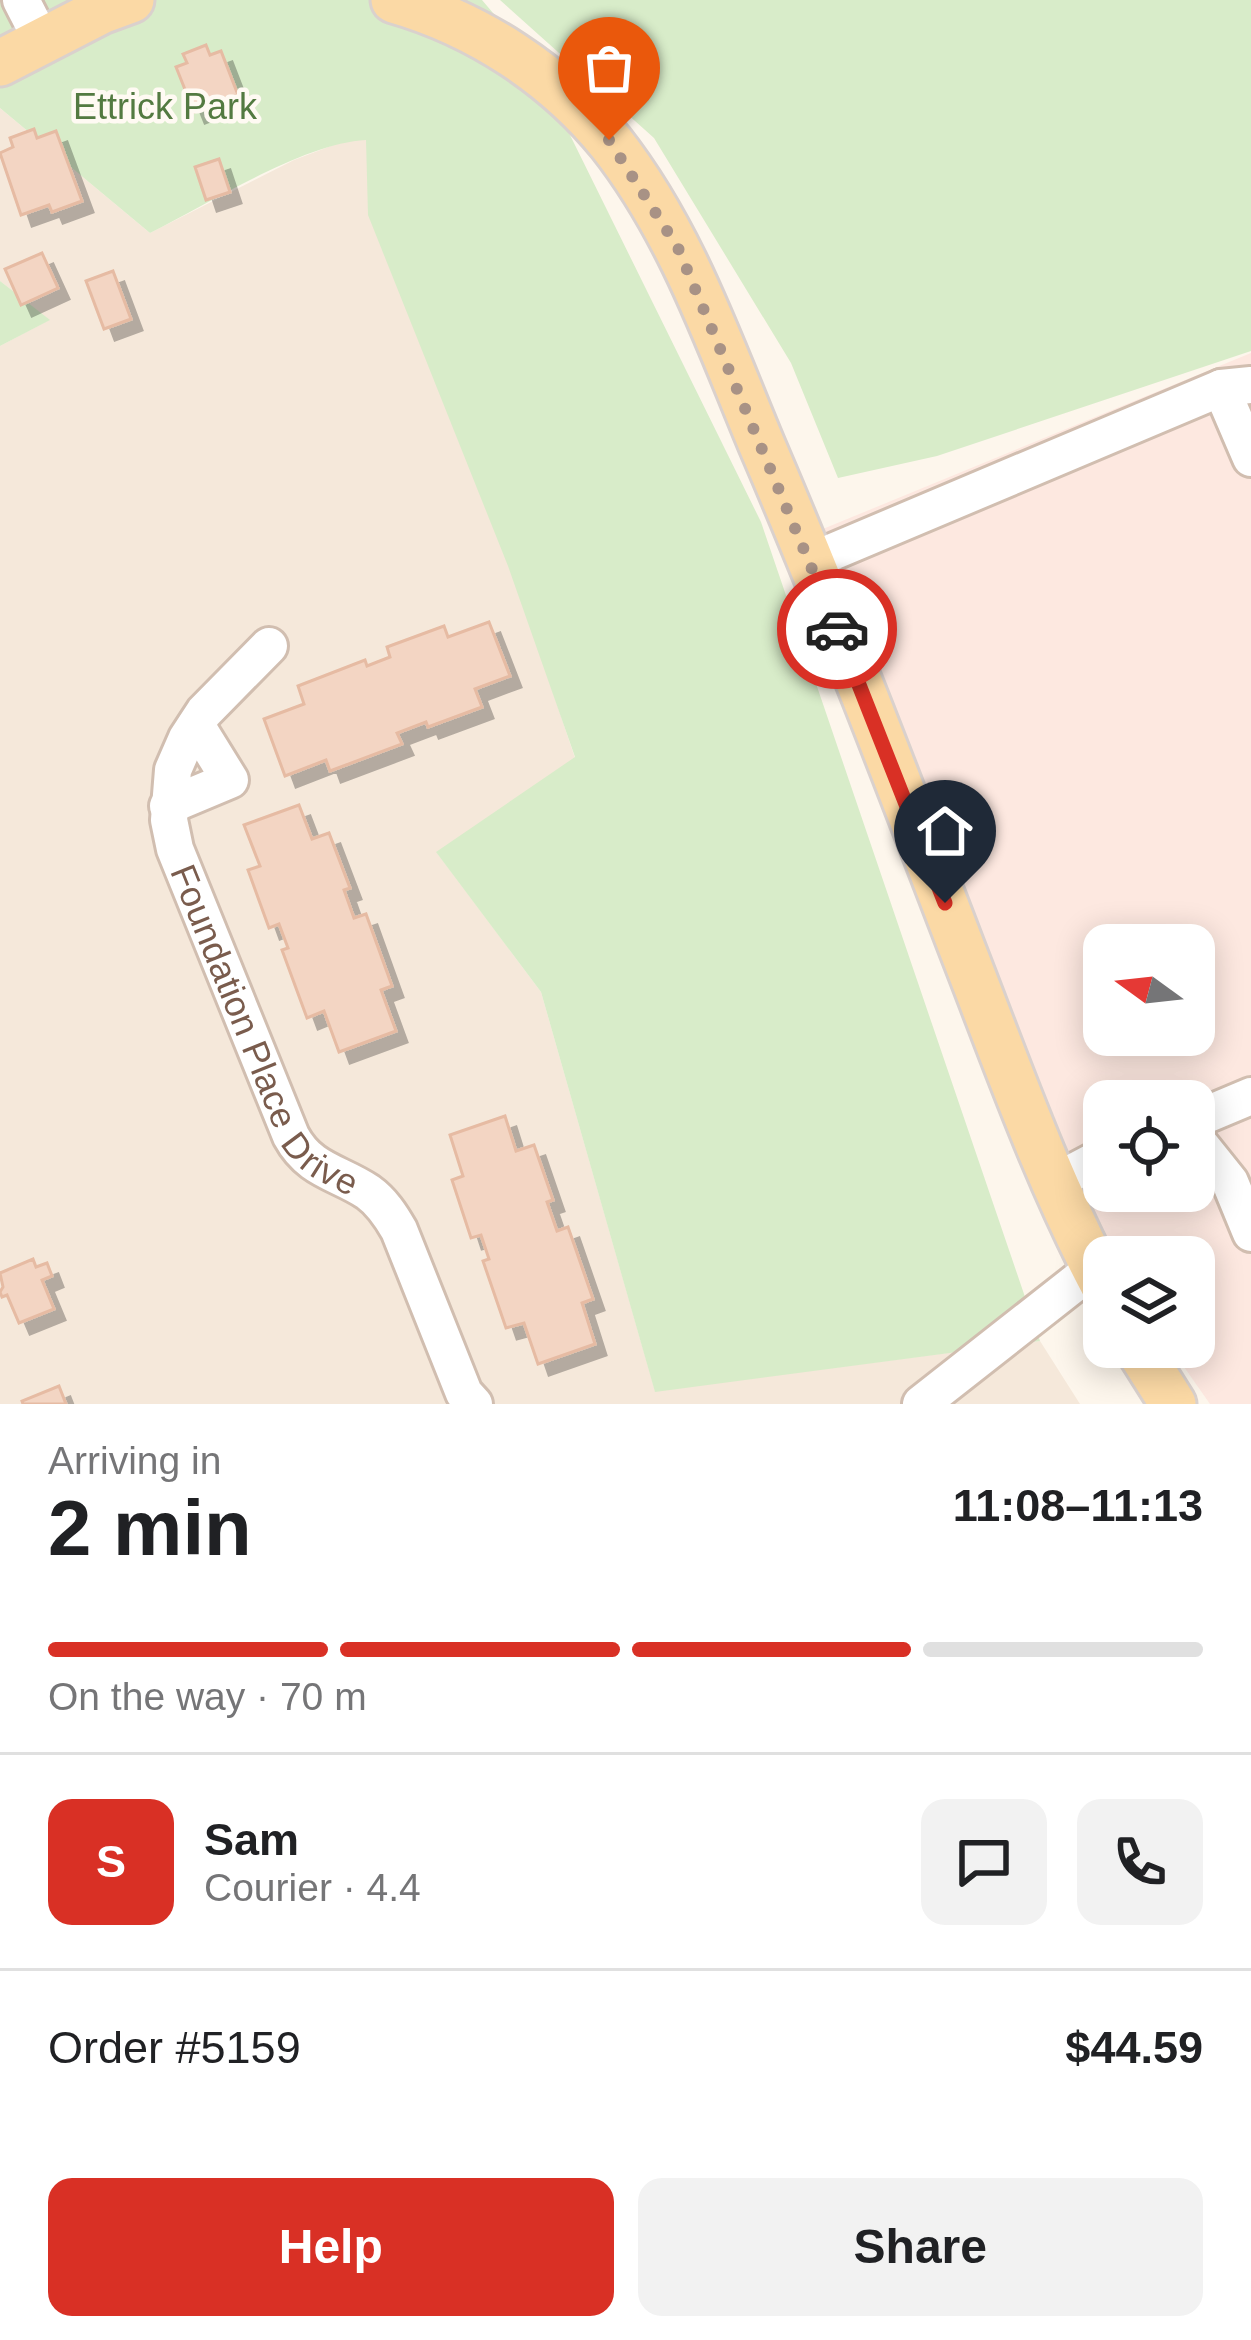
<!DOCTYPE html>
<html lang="en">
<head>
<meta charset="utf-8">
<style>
	body { margin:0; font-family:Arial,sans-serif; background:#f2f2f2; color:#202124; height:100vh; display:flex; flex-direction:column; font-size:45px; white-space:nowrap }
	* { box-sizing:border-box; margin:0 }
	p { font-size:39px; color:#757577 }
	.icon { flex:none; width:66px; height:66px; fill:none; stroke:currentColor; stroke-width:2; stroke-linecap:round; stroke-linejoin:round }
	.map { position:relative; height:1404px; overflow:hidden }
	.details { display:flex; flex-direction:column; background:#fff; flex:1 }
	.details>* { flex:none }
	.needle { width:78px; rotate:285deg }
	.tools { position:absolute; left:1083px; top:924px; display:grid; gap:24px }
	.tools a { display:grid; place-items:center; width:132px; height:132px; border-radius:24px; background:#fff; box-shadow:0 6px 30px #0003; font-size:60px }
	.pin { position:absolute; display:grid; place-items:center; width:102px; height:102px; color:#fff; margin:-123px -51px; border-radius:50% 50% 50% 0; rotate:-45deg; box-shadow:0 0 12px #0007 }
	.pin .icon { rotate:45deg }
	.courier { position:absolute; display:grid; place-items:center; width:120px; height:120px; margin:-60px; border:9px solid #d93025; border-radius:50%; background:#fff; color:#222; box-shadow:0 3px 15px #0007 }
	.headline em { font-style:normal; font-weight:700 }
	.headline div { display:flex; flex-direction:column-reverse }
	.headline { display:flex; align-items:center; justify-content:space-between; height:204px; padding:0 48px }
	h1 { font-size:78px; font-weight:700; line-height:90px }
	.bar { display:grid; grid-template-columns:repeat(4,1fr); gap:18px 12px; align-content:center; height:144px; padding:0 48px }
	.bar i { height:15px; border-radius:9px; background:#e0e0e0 }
	.bar .active { background:#d93025 }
	.bar p { grid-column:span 4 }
	.line { display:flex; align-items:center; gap:30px; padding:0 48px; border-top:3px solid #e0e0e0 }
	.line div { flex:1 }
	.round { display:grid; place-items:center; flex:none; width:126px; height:126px; border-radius:24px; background:#f2f2f2 }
	.button { display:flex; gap:24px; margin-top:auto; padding:24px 48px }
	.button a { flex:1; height:138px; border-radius:24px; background:#d93025; color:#fff; font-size:48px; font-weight:700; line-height:138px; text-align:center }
	.button a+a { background:#f2f2f2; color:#202124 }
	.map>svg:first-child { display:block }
</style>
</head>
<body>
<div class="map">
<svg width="1251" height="1404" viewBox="0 0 1251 1404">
	<defs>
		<filter id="shadow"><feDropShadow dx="11" dy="11" stdDeviation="0" flood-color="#0004"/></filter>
	</defs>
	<rect width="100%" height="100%" fill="#fdf6ec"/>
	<path fill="#f5e8da" d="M 0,108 L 150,233 L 294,160 L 344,141 L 366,139 L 575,758 L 437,853 L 541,992 L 655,1391 L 1040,1341 L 1080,1404 L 0,1404 L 0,346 L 49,320 L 0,281 Z"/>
	<path fill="#fde8e0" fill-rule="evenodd" d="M 1251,353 L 1251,1404 L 1210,1404 L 1170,1347 L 1194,1347 L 1194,1257 L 1106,1257 L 801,538 ZM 1104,945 L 1194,945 L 1194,1035 L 1104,1035 ZM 1104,1101 L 1194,1101 L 1194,1191 L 1104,1191 Z"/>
	<g fill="#d8ecc9">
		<path d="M 0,0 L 482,0 L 533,60 L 761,522 L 1040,1341 L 655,1392 L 541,992 L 436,852 L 575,757 L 508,566 L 368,215 L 366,140 C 303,143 209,204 150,233 L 0,108 Z"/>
		<path d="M 500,0 L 1251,0 L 1251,351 L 937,456 L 838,478 L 791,363 L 654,138 Z"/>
		<path d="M 0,281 L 50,320 L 0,346 Z"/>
	</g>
	<g fill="#f3d5c3" stroke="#e6bba3" stroke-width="3" filter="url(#shadow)">
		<path d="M 206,45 L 210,55 L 221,51 L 238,95 L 194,112 L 176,67 L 187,63 L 183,54 Z"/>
		<path d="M 34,129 L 37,138 L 56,131 L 82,201 L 52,212 L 49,205 L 21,215 L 0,153 L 13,147 L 10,138 Z"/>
		<path d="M 219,159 L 230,192 L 206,200 L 195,167 Z"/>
		<path d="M 42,253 L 58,288 L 21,305 L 5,269 Z"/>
		<path d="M 113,271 L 131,319 L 104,329 L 86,281 Z"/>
		<path d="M 489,622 L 510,676 L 475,689 L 482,707 L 428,727 L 426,722 L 397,733 L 402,744 L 330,771 L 326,760 L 285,776 L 264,719 L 304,704 L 298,686 L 365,660 L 367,666 L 390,657 L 387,647 L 444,626 L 448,637 Z"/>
		<path d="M 299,805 L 312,839 L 329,833 L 350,888 L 344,890 L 354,918 L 366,914 L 392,986 L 381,990 L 396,1031 L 339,1052 L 324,1011 L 307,1018 L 282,950 L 288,948 L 279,924 L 269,928 L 248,870 L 260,866 L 244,825 Z"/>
		<path d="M 505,1116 L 516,1151 L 534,1145 L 553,1200 L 547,1202 L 557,1231 L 568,1227 L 593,1299 L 582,1303 L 595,1344 L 538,1364 L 524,1323 L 506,1328 L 483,1261 L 489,1259 L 481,1235 L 471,1238 L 452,1180 L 463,1176 L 450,1135 Z"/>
		<path d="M 33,1259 L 36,1267 L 47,1263 L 52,1276 L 42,1280 L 54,1309 L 19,1323 L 7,1295 L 2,1297 L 0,1292 L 3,1287 L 0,1273 Z"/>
		<path d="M 59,1386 L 66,1404 L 23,1404 L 22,1401 Z"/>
	</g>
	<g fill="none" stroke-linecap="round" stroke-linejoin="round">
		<defs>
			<g id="minor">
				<path d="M 21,0 L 42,41"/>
				<path d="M 1221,388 L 1251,458"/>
				<path d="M 811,561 L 1221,388 L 1251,385"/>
				<path id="s1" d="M 269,646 L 204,712 L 187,738 L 173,770 L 169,820 L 175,849 L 291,1136 C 310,1171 338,1172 368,1192 C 382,1202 391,1216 399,1230 L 464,1393 L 474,1404"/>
				<path d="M 168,806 L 230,780 L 196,725"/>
				<path d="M 1194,1120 L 1251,1096"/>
				<path d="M 1194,1137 L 1230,1182 L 1251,1233"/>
				<path d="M 1055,1182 L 1104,1156"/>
				<path d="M 921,1404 L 1094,1268"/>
			</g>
			<g id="major">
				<path d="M 394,0 C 478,24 556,75 611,143 C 681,232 718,340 761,443 C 833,611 898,781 963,951 C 1007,1064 1047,1179 1104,1286"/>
				<path d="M 0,63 L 101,11 L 131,0"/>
				<path d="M 1137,1347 L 1173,1404"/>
			</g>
		</defs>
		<use href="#minor" stroke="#d1beb0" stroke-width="42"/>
		<use href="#major" stroke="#dad1cd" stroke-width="51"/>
		<use href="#minor" stroke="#fff" stroke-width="36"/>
		<use href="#major" stroke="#fbd9a5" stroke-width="45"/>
	</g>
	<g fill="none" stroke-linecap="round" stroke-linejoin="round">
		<path stroke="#a89285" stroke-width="12" stroke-dasharray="0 21.6" d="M 609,140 L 678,248 L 837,629"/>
		<path stroke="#d93025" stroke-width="15" d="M 837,629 L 945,903"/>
	</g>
	<g text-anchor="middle" stroke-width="9" stroke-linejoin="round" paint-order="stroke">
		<g font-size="36" fill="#537a41" stroke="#fffaf3">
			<text x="165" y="119">Ettrick Park</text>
		</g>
		<g font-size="36" fill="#7a5c4d" stroke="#fffaf3">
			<text dy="13" stroke="none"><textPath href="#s1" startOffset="444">Foundation Place Drive</textPath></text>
		</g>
	</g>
</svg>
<div class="tools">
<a><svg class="needle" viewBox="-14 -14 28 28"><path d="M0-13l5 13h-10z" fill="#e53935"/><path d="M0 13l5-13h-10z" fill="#757577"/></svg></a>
<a><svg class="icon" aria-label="locate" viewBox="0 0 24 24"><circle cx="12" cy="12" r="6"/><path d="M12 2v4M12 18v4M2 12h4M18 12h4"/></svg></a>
<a><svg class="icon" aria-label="layers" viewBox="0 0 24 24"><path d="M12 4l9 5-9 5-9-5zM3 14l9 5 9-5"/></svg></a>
</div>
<div class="pin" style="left:609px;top:140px;background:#ea580c"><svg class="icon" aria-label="bag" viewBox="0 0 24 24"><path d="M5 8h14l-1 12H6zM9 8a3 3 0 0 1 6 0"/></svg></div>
<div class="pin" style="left:945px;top:903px;background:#1f2937"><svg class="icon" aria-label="home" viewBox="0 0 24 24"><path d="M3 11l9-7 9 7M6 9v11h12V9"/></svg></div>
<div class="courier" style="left:837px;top:629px"><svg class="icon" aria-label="car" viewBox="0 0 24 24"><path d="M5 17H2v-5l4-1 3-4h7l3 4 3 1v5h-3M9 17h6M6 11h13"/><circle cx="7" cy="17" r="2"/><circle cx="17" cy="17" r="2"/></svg></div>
</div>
<section class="details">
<div class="headline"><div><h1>2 min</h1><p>Arriving in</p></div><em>11:08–11:13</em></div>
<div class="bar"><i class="active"></i><i class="active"></i><i class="active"></i><i></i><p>On the way · 70 m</p></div>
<div class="line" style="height:216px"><b class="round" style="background:#d93025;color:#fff">S</b><div><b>Sam</b><p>Courier · 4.4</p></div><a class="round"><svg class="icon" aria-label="chat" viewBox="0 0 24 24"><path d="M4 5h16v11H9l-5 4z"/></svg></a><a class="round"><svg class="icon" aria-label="phone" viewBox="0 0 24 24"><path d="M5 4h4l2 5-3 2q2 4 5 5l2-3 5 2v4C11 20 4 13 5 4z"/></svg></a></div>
<div class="line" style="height:156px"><div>Order #5159</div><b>$44.59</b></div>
<div class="button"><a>Help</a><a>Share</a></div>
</section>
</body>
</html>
